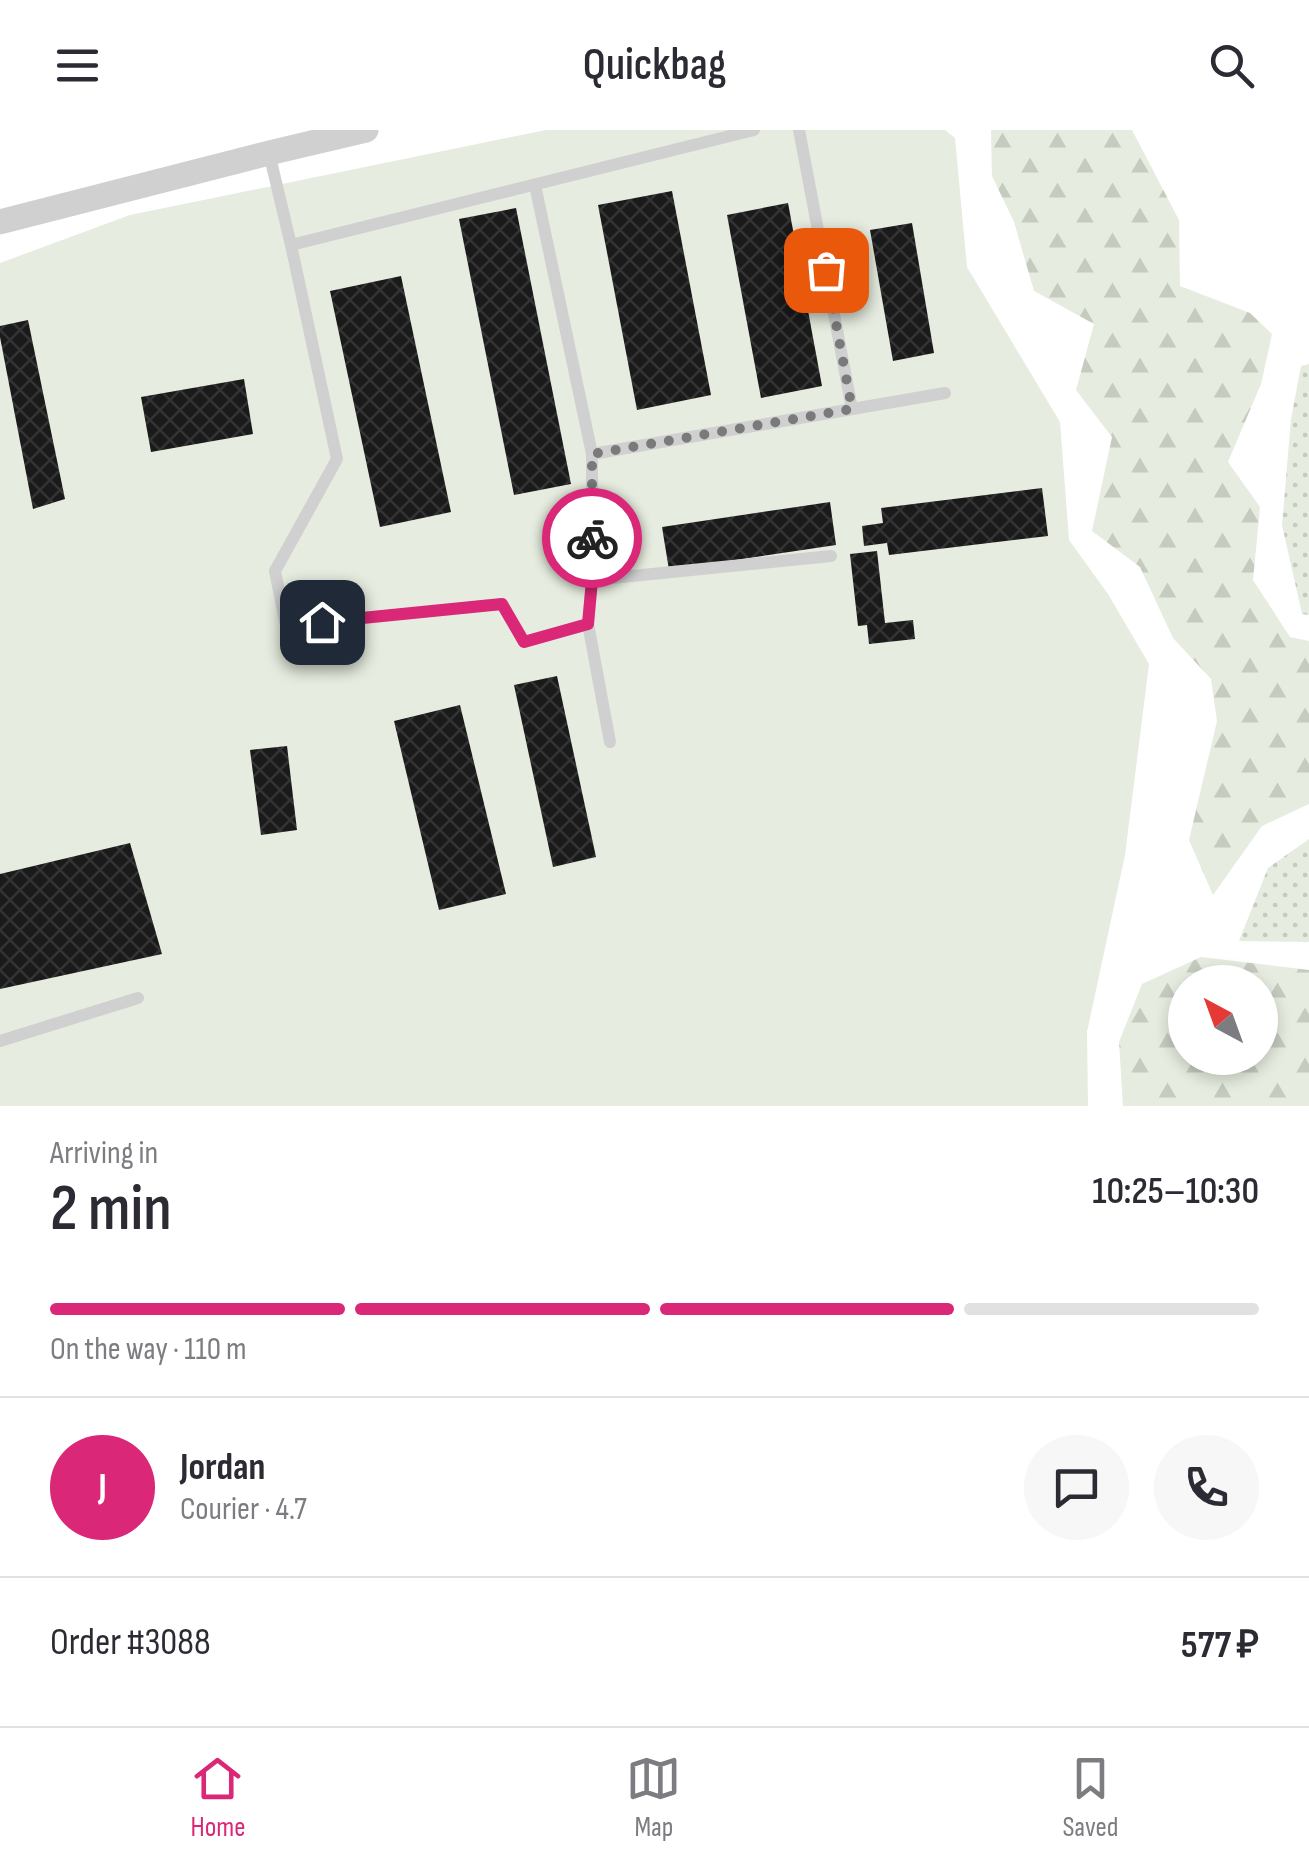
<!DOCTYPE html>
<html lang="en">
<head>
<meta charset="utf-8">
<style>
	body { margin:0; font-family:"Sofia Sans Condensed",sans-serif; background:#f7f7f7; color:#2b2b33; height:100vh; display:flex; flex-direction:column; font-size:38px; white-space:nowrap }
	* { box-sizing:border-box; margin:0 }
	p { font-size:32px; color:#7c7c81 }
	.icon { flex:none; width:55px; height:55px; fill:none; stroke:currentColor; stroke-width:2; stroke-linecap:round; stroke-linejoin:round }
	.map { position:relative; height:976px; overflow:hidden }
	.side { display:flex; flex-direction:column; background:#fff; flex:1 }
	.side>* { flex:none }
	.needle { width:65px; rotate:319deg }
	.buttons { position:absolute; left:1168px; top:835px; display:grid; gap:20px }
	.buttons a { display:grid; place-items:center; width:110px; height:110px; border-radius:50%; background:#fff; box-shadow:0 5px 15px #0003; font-size:50px }
	.pin { position:absolute; display:grid; place-items:center; width:85px; height:85px; color:#fff; margin:-42px; border-radius:20px; box-shadow:0 5px 15px #0006 }
	.courier { position:absolute; display:grid; place-items:center; width:100px; height:100px; margin:-50px; border:8px solid #db2777; border-radius:50%; background:#fff; color:#222; box-shadow:0 2px 12px #0007 }
	.overview em { font-style:normal; font-weight:600 }
	.overview div { display:flex; flex-direction:column-reverse }
	.overview { display:flex; align-items:center; justify-content:space-between; height:170px; padding:0 50px }
	h1 { font-size:65px; font-weight:600; line-height:75px }
	.bar { display:grid; grid-template-columns:repeat(4,1fr); gap:15px 10px; align-content:center; height:120px; padding:0 50px }
	.bar i { height:12px; border-radius:8px; background:#e1e1e2 }
	.bar .current { background:#db2777 }
	.bar p { grid-column:span 4 }
	.line { display:flex; align-items:center; gap:25px; padding:0 50px; border-top:2px solid #e1e1e2 }
	.line div { flex:1 }
	.round { display:grid; place-items:center; flex:none; width:105px; height:105px; border-radius:52px; background:#f7f7f7 }
	header { display:flex; justify-content:space-between; align-items:center; height:130px; padding:0 50px; background:#fff; font-size:45px; font-weight:600 }
	.dock { display:flex; justify-content:space-around; align-items:center; height:140px; border-top:2px solid #e1e1e2; background:#fff; font-size:28px; color:#7c7c81 }
	.dock a { display:grid; justify-items:center; gap:5px }
	.dock .current { color:#db2777 }
	.map>svg:first-child { display:block }
</style>
</head>
<body>
<header><svg class="icon" aria-label="menu" viewBox="0 0 24 24"><path d="M4 6h16M4 12h16M4 18h16"/></svg>Quickbag<svg class="icon" aria-label="search" viewBox="0 0 24 24"><circle cx="10" cy="10" r="6"/><path d="M15 15l6 6"/></svg></header>
<div class="map">
<svg width="1309" height="976" viewBox="0 0 1309 976">
	<defs>
		<pattern id="forest-firs" width="22" height="20" patternUnits="userSpaceOnUse" patternTransform="scale(2.5)"><rect width="22" height="20" fill="#e6ecdf"/><path d="M5 1l3.5 6h-7zM16 11l3.5 6h-7z" fill="#c6cbc0"/></pattern>
		<pattern id="garden-dots" width="8" height="8" patternUnits="userSpaceOnUse" patternTransform="scale(2.5)"><rect width="8" height="8" fill="#e6ecdf"/><path d="M2 2h.1M6 6h.1" fill="none" stroke="#c6cbc0" stroke-width="1.8" stroke-linecap="round"/></pattern>
		<pattern id="building-cross-hatch" width="8" height="8" patternUnits="userSpaceOnUse" patternTransform="scale(2.5)"><rect width="8" height="8" fill="#1a1a1a"/><path d="M0 0l8 8M0 8l8-8" fill="none" stroke="#333"/></pattern>
	</defs>
	<rect width="100%" height="100%" fill="#fff"/>
	<path fill="#e6ecdf" d="M 546,0 L 945,0 L 955,8 L 967,137 L 1060,292 L 1069,410 L 1108,464 L 1149,534 L 1125,725 L 1087,902 L 1088,976 L 0,976 L 0,133 L 130,85 Z"/>
	<g fill="url(#forest-firs)" fill-rule="evenodd">
		<path d="M 991,0 L 1132,0 L 1179,90 L 1180,156 L 1250,183 L 1272,204 L 1261,254 L 1228,332 L 1260,377 L 1253,450 L 1290,507 L 1309,511 L 1309,674 L 1262,696 L 1213,765 L 1189,710 L 1217,591 L 1211,549 L 1173,508 L 1140,437 L 1092,401 L 1112,307 L 1076,260 L 1094,194 L 1034,161 L 1014,92 L 992,46 Z"/>
		<path d="M 1201,827 L 1309,840 L 1309,976 L 1123,976 L 1119,912 L 1142,854 ZM 1260,852 L 1260,928 L 1185,928 L 1185,852 Z"/>
	</g>
	<g fill="url(#garden-dots)">
		<path d="M 1309,234 L 1309,485 L 1302,484 L 1282,395 L 1291,289 L 1301,236 Z"/>
		<path d="M 1309,709 L 1309,812 L 1239,811 L 1268,738 Z"/>
	</g>
	<g fill="url(#building-cross-hatch)">
		<path d="M 672,61 L 711,265 L 637,280 L 598,75 Z"/>
		<path d="M 788,73 L 822,256 L 761,268 L 727,85 Z"/>
		<path d="M 516,78 L 571,354 L 514,365 L 459,89 Z"/>
		<path d="M 912,93 L 934,223 L 893,231 L 870,100 Z"/>
		<path d="M 401,146 L 451,382 L 380,397 L 330,161 Z"/>
		<path d="M 28,190 L 65,369 L 33,379 L 0,207 L 0,196 Z"/>
		<path d="M 244,249 L 253,304 L 151,322 L 141,267 Z"/>
		<path d="M 1042,358 L 1048,406 L 889,425 L 887,413 L 864,416 L 862,396 L 883,393 L 881,378 Z"/>
		<path d="M 830,372 L 836,415 L 669,440 L 662,397 Z"/>
		<path d="M 877,421 L 885,493 L 913,490 L 915,509 L 869,514 L 867,495 L 858,496 L 850,424 Z"/>
		<path d="M 557,546 L 596,727 L 553,737 L 514,555 Z"/>
		<path d="M 460,575 L 506,764 L 439,780 L 394,591 Z"/>
		<path d="M 287,616 L 297,700 L 261,705 L 250,620 Z"/>
		<path d="M 130,713 L 162,824 L 0,859 L 0,744 Z"/>
	</g>
	<g fill="none" stroke-linecap="round" stroke-linejoin="round">
		<g stroke="#d0d0d0" stroke-width="12">
			<path d="M 799,0 L 852,279"/>
			<path d="M 269,23 L 291,115 L 337,329 L 275,441 L 286,496 L 502,474 L 524,512 L 588,494 L 592,450 L 831,426"/>
			<path d="M 535,55 L 592,324 L 592,450"/>
			<path d="M 291,115 L 754,0"/>
			<path d="M 592,324 L 945,263"/>
			<path d="M 588,494 L 610,612"/>
			<path d="M 0,911 L 138,868"/>
		</g>
		<path stroke="#d0d0d0" stroke-width="25" d="M 0,92 L 269,23 L 366,0"/>
	</g>
	<g fill="none" stroke-linecap="round" stroke-linejoin="round">
		<path stroke="#7a7a7a" stroke-width="10" stroke-dasharray="0 18" d="M 592,408 L 592,324 L 852,279 L 826,140"/>
		<path stroke="#db2777" stroke-width="12" d="M 322,492 L 502,474 L 524,512 L 588,494 L 592,450 L 592,408"/>
	</g>
</svg>
<div class="buttons">
<a><svg class="needle" viewBox="-14 -14 28 28"><path d="M0-13l5 13h-10z" fill="#e53935"/><path d="M0 13l5-13h-10z" fill="#7c7c81"/></svg></a>
</div>
<div class="pin" style="left:826px;top:140px;background:#ea580c"><svg class="icon" aria-label="bag" viewBox="0 0 24 24"><path d="M5 8h14l-1 12H6zM9 8a3 3 0 0 1 6 0"/></svg></div>
<div class="pin" style="left:322px;top:492px;background:#1f2937"><svg class="icon" aria-label="home" viewBox="0 0 24 24"><path d="M3 11l9-7 9 7M6 9v11h12V9"/></svg></div>
<div class="courier" style="left:592px;top:408px"><svg class="icon" aria-label="bike" viewBox="0 0 24 24"><circle cx="6" cy="16" r="4"/><circle cx="18" cy="16" r="4"/><path d="M6 16l4-8h5l3 8M10 8l3 8H6M13 5h3"/></svg></div>
</div>
<section class="side">
<div class="overview"><div><h1>2 min</h1><p>Arriving in</p></div><em>10:25–10:30</em></div>
<div class="bar"><i class="current"></i><i class="current"></i><i class="current"></i><i></i><p>On the way · 110 m</p></div>
<div class="line" style="height:180px"><b class="round" style="background:#db2777;color:#fff">J</b><div><b>Jordan</b><p>Courier · 4.7</p></div><a class="round"><svg class="icon" aria-label="chat" viewBox="0 0 24 24"><path d="M4 5h16v11H9l-5 4z"/></svg></a><a class="round"><svg class="icon" aria-label="phone" viewBox="0 0 24 24"><path d="M5 4h4l2 5-3 2q2 4 5 5l2-3 5 2v4C11 20 4 13 5 4z"/></svg></a></div>
<div class="line" style="height:130px"><div>Order #3088</div><b>577 ₽</b></div>
</section>
<nav class="dock">
<a class="current"><svg class="icon" aria-label="home" viewBox="0 0 24 24"><path d="M3 11l9-7 9 7M6 9v11h12V9"/></svg>Home</a>
<a><svg class="icon" aria-label="map" viewBox="0 0 24 24"><path d="M3 6l6-2 6 2 6-2v14l-6 2-6-2-6 2zM9 4v14M15 6v14"/></svg>Map</a>
<a><svg class="icon" aria-label="saved" viewBox="0 0 24 24"><path d="M7 4h10v16l-5-4-5 4z"/></svg>Saved</a>
</nav>
</body>
</html>
